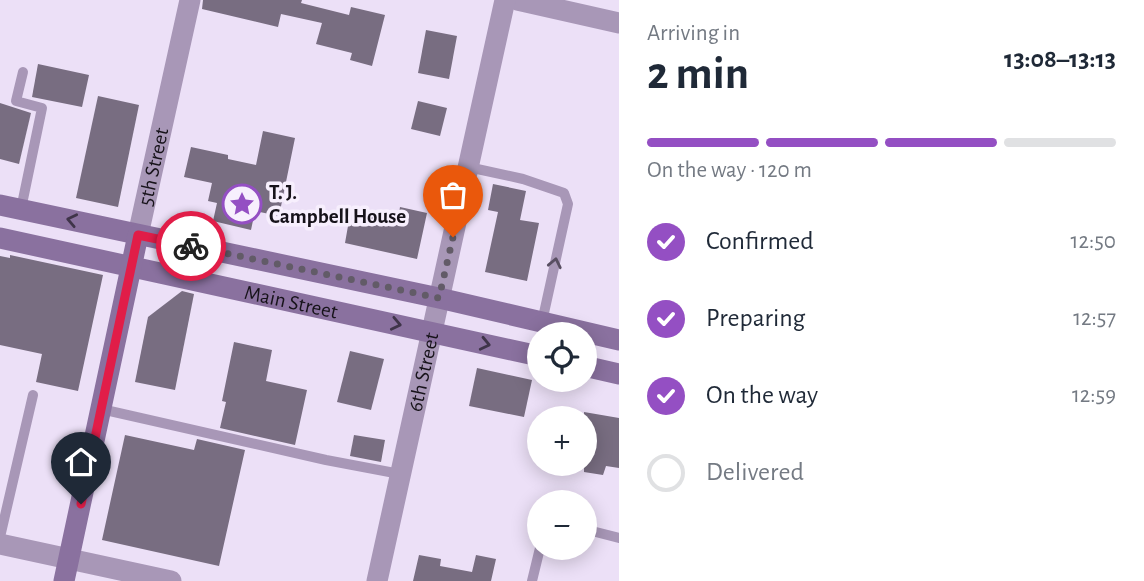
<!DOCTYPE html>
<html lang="en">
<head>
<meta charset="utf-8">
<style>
	body { margin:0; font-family:"Alegreya Sans",sans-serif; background:#f6f6f7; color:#1f2937; height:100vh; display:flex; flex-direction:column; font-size:26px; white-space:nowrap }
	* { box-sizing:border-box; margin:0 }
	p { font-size:23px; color:#747a83 }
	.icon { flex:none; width:38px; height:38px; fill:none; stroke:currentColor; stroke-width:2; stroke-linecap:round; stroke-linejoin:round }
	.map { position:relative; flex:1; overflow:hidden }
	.drawer { display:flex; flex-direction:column; background:#fff; width:525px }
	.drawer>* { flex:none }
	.tools { position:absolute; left:527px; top:322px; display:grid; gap:14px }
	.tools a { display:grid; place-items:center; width:70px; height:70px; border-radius:50%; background:#fff; box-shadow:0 4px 18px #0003; font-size:35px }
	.pin { position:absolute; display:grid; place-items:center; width:60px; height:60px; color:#fff; margin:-72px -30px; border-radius:50% 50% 50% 0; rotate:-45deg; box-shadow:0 0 7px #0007 }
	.pin .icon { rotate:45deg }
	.courier { position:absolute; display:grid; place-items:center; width:70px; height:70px; margin:-35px; border:5px solid #e11d48; border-radius:50%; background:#fff; color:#222; box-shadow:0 2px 9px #0007 }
	.overview em { font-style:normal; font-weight:700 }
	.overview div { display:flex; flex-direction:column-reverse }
	.overview { display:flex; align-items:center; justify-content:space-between; height:119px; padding:0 28px }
	h1 { font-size:46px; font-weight:700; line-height:52px }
	.bar { display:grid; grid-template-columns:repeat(4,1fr); gap:10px 7px; align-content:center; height:84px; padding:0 28px }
	.bar i { height:9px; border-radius:5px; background:#e0e1e3 }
	.bar .selected { background:#944fc3 }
	.bar p { grid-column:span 4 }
	ol { padding:0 28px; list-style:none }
	li { display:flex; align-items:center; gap:21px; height:77px }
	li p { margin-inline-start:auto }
	li .icon { padding:7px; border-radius:50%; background:#944fc3; color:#fff; stroke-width:4 }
	li:last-child { color:#747a83 }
	li i { width:38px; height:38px; border:4px solid #e0e1e3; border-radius:50% }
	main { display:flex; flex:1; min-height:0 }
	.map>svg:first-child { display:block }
</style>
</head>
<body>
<main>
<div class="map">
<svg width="619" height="581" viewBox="0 0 619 581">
	<rect width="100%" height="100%" fill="#ece0f7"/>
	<g fill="#786d81">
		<path d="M 203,0 L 302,0 L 301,3 L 349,15 L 351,7 L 385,15 L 372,66 L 350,60 L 352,53 L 316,44 L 322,23 L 281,14 L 278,27 L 202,9 Z"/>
		<path d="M 426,30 L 457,36 L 449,79 L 418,73 Z"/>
		<path d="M 38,64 L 89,75 L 82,107 L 32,97 Z"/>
		<path d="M 98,96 L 139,105 L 118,207 L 76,198 Z"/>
		<path d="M 418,101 L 447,108 L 440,136 L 411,129 Z"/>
		<path d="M 0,103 L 31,113 L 19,164 L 0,159 Z"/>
		<path d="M 263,131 L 295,138 L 279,216 L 255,211 L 251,230 L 213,221 L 217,203 L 208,201 L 212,183 L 184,177 L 191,147 L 228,155 L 228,159 L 256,165 Z"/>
		<path d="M 493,184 L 526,191 L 520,220 L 539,223 L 527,281 L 485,272 L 498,212 L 488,210 Z"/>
		<path d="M 400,207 L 427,213 L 417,259 L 345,243 L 351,209 L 398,219 Z"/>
		<path d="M 10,255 L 103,275 L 78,391 L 36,382 L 42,354 L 0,345 L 0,256 L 10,258 Z"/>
		<path d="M 182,291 L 194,294 L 175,390 L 135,382 L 148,317 Z"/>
		<path d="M 234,342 L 272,350 L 266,381 L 307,390 L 295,445 L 220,428 L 226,402 L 222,401 Z"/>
		<path d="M 350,351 L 384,359 L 371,410 L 337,402 Z"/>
		<path d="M 477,368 L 532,380 L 524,417 L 469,406 Z"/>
		<path d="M 584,412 L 619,418 L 619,468 L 606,466 L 603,475 L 584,472 Z"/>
		<path d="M 125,435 L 194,450 L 197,439 L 245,450 L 219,566 L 102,540 Z"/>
		<path d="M 354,435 L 385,440 L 381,462 L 350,456 Z"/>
		<path d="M 419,555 L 441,559 L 440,566 L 472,572 L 476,555 L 496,559 L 491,581 L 413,581 Z"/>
	</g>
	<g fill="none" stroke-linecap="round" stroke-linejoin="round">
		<g stroke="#a897b7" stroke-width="10">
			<path d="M 468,167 L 523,179 L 564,193 L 568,204 L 542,322"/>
			<path d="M 21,209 L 42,108 L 16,101 L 23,72"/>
			<path d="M 101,409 L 326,460 L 400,474"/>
			<path d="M 584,529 L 619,538"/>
			<path d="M 0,537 L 33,395"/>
			<path d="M 532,581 L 540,548"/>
		</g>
		<g stroke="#a897b7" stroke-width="21">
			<path d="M 517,0 L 619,23"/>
			<path id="s1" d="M 138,235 L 190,0"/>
			<path d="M 0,544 L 171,581"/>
			<path id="s2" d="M 377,581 L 505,0"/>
		</g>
		<g stroke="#8a719f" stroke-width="21">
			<path d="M 0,205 L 439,298 L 619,340"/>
			<path id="s3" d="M 0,238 L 539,356"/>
			<path d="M 584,366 L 619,374"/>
			<path d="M 64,581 L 138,235"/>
		</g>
	</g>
	<defs><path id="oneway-chevron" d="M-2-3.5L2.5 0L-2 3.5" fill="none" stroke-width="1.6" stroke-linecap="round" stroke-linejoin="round" transform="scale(1.75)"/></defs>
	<g stroke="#3f3449">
		<use href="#oneway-chevron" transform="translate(72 220) rotate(-168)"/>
		<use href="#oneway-chevron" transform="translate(396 324) rotate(12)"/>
		<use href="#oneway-chevron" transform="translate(485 344) rotate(13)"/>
	</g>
	<use stroke="#584e61" href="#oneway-chevron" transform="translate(555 263) rotate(-78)"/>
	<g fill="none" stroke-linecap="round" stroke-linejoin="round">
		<path stroke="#625b67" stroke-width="7" stroke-dasharray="0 12.6" d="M 191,246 L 439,298 L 453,237"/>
		<path stroke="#e11d48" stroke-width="9" d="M 81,504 L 138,235 L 191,246"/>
	</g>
	<defs>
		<symbol id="sight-ring" viewBox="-11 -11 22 22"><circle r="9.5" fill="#f7effd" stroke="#944fc3" stroke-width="1.5"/><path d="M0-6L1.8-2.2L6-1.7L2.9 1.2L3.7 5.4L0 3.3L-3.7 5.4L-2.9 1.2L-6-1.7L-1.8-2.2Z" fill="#944fc3"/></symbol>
	</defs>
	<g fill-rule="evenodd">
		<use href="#sight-ring" x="220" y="182" width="44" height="44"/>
	</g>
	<g text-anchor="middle" stroke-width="7" stroke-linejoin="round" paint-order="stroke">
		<g font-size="21" fill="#17131a" stroke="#f7effd">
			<text dy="7" stroke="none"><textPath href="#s1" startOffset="70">5th Street</textPath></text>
			<text dy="7" stroke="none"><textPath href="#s3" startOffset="298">Main Street</textPath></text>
			<text dy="7" stroke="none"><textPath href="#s2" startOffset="214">6th Street</textPath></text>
		</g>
		<g font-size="21" font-weight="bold" fill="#17131a" stroke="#f7effd" text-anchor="start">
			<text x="269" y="199">T. J.<tspan x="269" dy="24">Campbell House</tspan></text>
		</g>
	</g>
</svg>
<div class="tools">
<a><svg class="icon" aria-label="locate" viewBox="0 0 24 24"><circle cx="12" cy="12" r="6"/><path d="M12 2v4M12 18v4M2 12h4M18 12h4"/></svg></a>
<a>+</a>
<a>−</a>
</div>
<div class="pin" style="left:453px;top:237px;background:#ea580c"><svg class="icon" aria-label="bag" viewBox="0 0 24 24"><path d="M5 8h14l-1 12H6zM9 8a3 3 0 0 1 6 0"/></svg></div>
<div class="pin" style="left:81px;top:504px;background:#1f2937"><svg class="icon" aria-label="home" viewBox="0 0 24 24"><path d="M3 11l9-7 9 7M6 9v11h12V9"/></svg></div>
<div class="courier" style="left:191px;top:246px"><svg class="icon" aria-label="bike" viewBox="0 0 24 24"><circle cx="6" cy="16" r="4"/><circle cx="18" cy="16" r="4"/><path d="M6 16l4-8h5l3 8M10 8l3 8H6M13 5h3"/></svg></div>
</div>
<section class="drawer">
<div class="overview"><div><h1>2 min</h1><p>Arriving in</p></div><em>13:08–13:13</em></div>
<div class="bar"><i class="selected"></i><i class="selected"></i><i class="selected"></i><i></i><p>On the way · 120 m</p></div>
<ol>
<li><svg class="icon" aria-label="check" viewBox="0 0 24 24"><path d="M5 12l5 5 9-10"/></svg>Confirmed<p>12:50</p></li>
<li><svg class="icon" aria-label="check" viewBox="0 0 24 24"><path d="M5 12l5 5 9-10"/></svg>Preparing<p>12:57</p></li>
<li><svg class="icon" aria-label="check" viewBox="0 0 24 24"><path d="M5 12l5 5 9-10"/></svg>On the way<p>12:59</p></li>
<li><i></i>Delivered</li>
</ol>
</section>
</main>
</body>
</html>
